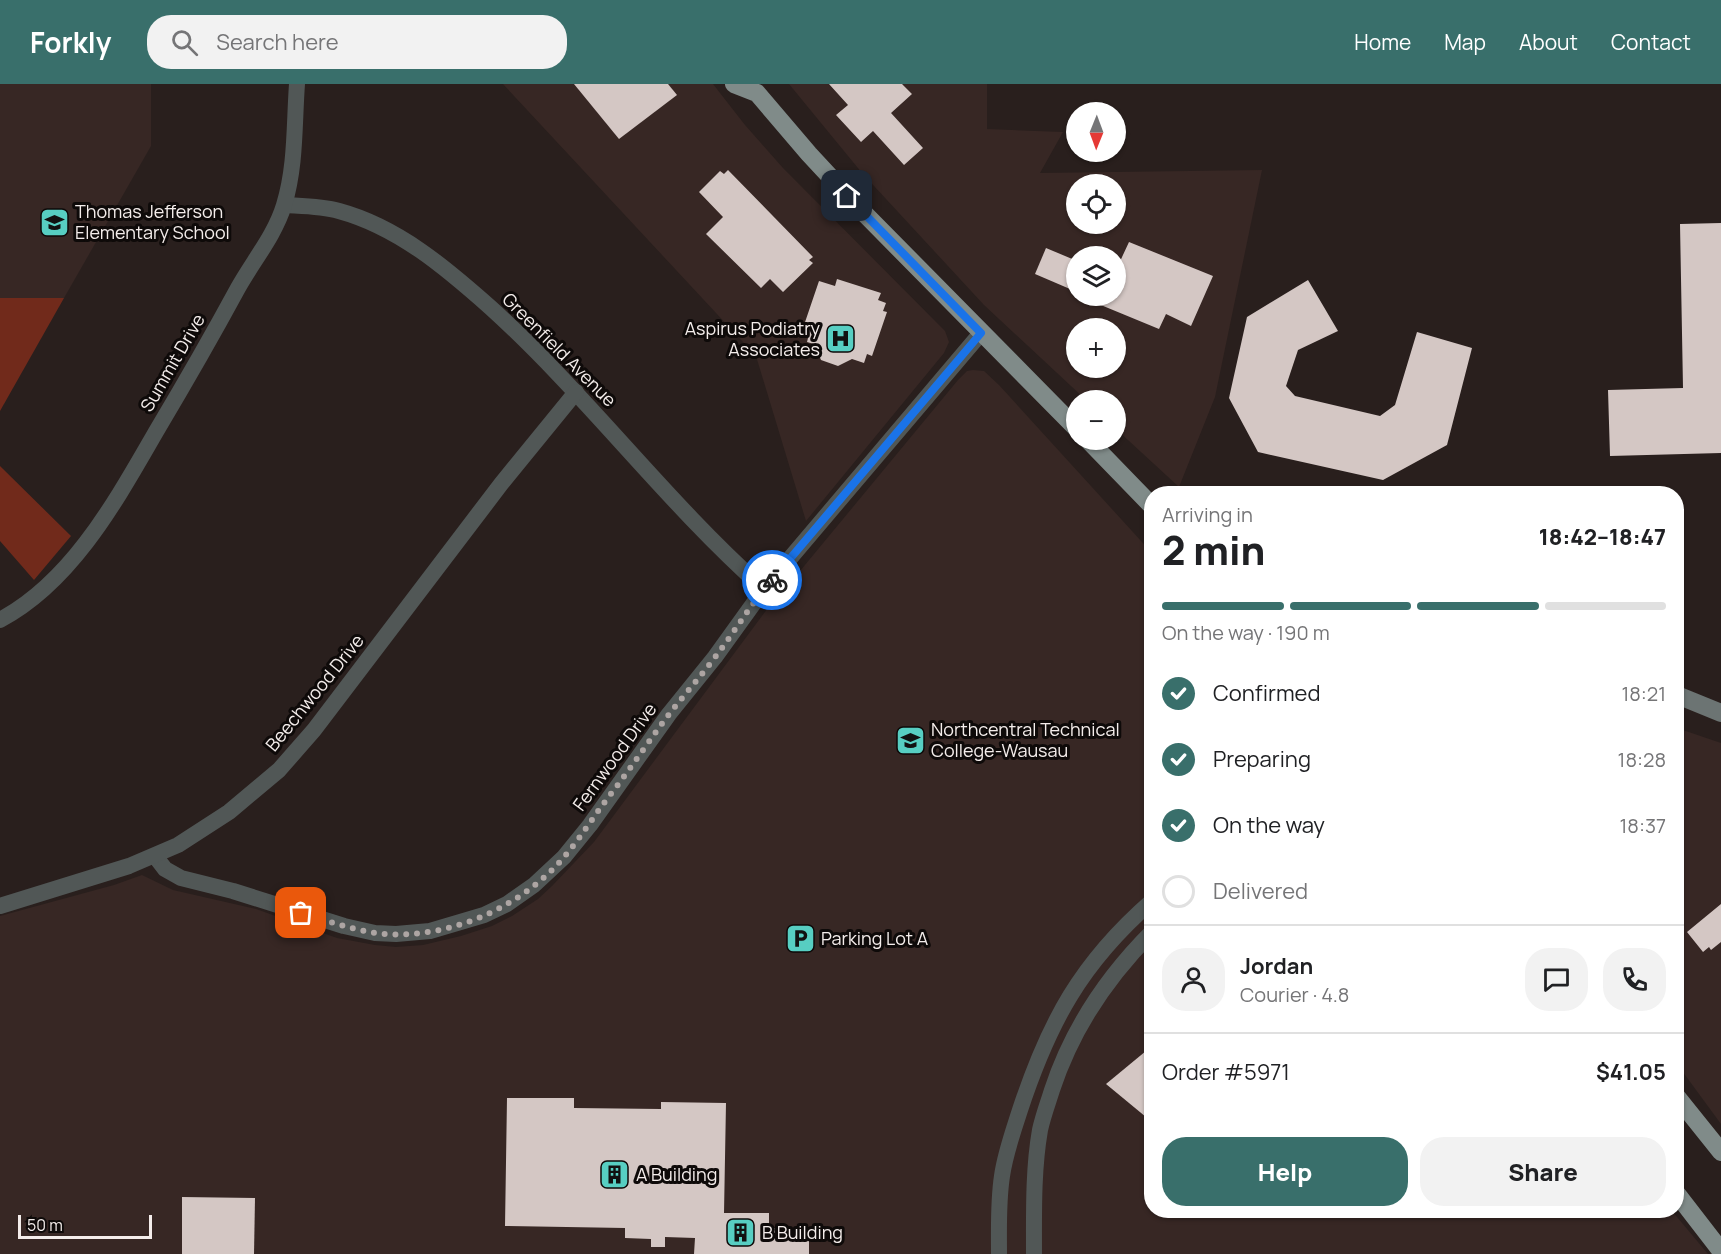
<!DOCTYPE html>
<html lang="en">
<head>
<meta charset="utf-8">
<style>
	body { margin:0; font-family:Manrope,sans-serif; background:#f2f2f2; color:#202124; height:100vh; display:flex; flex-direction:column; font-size:22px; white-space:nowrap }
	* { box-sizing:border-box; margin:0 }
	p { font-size:20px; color:#757577 }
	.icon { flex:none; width:33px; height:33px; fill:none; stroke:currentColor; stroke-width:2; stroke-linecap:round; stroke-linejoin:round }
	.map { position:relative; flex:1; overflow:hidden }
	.panel { position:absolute; left:1144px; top:402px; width:540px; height:732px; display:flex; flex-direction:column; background:#fff; border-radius:24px; box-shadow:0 2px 4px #0004 }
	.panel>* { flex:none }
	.needle { width:39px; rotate:181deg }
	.fabs { position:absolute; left:1066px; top:18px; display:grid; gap:12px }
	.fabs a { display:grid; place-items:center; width:60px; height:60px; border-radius:50%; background:#fff; box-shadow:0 2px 4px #0004; font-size:30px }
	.scale { position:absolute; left:18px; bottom:15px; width:134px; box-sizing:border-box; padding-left:6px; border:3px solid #f4edeb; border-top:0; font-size:16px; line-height:21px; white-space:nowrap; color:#f4edeb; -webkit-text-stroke:4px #0e0a09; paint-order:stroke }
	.pin { position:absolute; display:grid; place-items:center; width:51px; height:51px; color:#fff; margin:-26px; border-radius:12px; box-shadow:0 3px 9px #0006 }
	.courier { position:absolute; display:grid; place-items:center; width:60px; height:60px; margin:-30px; border:4px solid #1a73e8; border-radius:50%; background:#fff; color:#222; box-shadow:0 2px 8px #0007 }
	.overview em { font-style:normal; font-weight:800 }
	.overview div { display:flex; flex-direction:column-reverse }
	.overview { display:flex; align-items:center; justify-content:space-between; height:102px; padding:0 18px }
	h1 { font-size:39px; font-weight:800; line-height:45px }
	.bar { display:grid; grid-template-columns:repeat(4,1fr); gap:9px 6px; align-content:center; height:72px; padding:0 18px }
	.bar i { height:8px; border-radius:4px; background:#e0e0e0 }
	.bar .active { background:#396f6b }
	.bar p { grid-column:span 4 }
	.line { display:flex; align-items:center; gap:15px; padding:0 18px; border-top:2px solid #e0e0e0 }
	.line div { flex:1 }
	.round { display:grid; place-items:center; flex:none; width:63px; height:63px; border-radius:24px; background:#f2f2f2 }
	ol { padding:0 18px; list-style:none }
	li { display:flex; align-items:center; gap:18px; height:66px }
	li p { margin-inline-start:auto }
	li .icon { padding:6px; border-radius:50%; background:#396f6b; color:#fff; stroke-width:4 }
	li:last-child { color:#757577 }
	li i { width:33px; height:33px; border:3px solid #e0e0e0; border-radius:50% }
	.primary-button { display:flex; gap:12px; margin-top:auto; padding:12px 18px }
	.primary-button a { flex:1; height:69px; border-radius:24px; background:#396f6b; color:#fff; font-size:24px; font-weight:800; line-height:69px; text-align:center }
	.primary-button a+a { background:#f2f2f2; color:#202124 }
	header { display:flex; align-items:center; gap:36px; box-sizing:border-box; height:84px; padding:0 30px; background:#396f6b; color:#fff }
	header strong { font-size:28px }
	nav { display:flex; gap:33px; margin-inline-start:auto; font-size:21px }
	.search { width:420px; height:54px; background:#f2f2f2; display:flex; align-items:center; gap:15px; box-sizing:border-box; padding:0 21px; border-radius:24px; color:#757577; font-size:22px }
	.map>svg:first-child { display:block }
</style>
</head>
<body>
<header>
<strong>Forkly</strong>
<div class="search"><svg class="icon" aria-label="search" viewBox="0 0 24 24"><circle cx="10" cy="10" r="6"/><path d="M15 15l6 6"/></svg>Search here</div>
<nav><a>Home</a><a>Map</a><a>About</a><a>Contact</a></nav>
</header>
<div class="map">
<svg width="1721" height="1170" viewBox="0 0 1721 1170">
	<rect width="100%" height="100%" fill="#291f1d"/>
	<g fill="#372724" fill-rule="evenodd">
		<path d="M 0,0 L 151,0 L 151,62 L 64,214 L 0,214 Z"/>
		<path d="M 503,0 L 713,0 L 745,41 L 783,84 L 945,247 L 949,258 L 944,269 L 806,437 L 756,272 Z"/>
		<path d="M 789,0 L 987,0 L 987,45 L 1063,48 L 1040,89 L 1262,86 L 1215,313 L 1179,403 L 1116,345 L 1116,316 L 1086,316 L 984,221 L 862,89 ZM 1077,100 L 1116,100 L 1116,140 L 1077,140 ZM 1077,172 L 1116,172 L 1116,212 L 1077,212 ZM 1077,244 L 1116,244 L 1116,284 L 1077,284 Z"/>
		<path d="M 973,286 L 984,287 L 999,301 L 1152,469 L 1152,1126 L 1672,1127 L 1708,1170 L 0,1170 L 0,832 L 114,801 L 142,791 L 173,806 L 256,825 L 337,854 L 375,861 L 396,863 L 423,861 L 461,852 L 492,842 L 512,832 L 538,815 L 552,802 L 594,758 L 779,509 L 800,487 L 958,296 L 967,287 Z"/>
		<path d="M 1677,644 L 1721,659 L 1721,1040 L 1677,980 Z"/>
	</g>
	<g fill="#712a1b">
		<path d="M 0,214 L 64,214 L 0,327 Z"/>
		<path d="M 0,382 L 71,452 L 34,496 L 0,457 Z"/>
	</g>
	<g fill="#d4c7c4">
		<path d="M 574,0 L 668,0 L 677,11 L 619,55 Z"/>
		<path d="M 829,0 L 902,0 L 912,10 L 891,29 L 923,64 L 904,81 L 873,47 L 861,58 L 836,31 L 848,21 Z"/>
		<path d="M 728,86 L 813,173 L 809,176 L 813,179 L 783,208 L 770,195 L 761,204 L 706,150 L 723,133 L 699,108 L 720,87 L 724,90 Z"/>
		<path d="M 1721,139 L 1721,369 L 1610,372 L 1608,306 L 1683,304 L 1680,140 Z"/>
		<path d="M 1129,158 L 1213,192 L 1191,242 L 1166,230 L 1159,245 L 1079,212 L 1116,212 L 1116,186 Z"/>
		<path d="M 1046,164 L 1077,177 L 1077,208 L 1035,190 Z"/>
		<path d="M 837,195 L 881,209 L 878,216 L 886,219 L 883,227 L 887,228 L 872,272 L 867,270 L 864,279 L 852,275 L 838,282 L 821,276 L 814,260 L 807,258 L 809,250 L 802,247 L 819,197 L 835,202 Z"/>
		<path d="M 1308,196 L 1338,247 L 1298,266 L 1286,302 L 1295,312 L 1380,332 L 1395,321 L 1417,248 L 1472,264 L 1447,361 L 1383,396 L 1258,368 L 1229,314 L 1247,233 Z"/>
		<path d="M 1721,820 L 1721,858 L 1711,866 L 1709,863 L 1703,868 L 1687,848 Z"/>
		<path d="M 1152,962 L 1152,1038 L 1106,1000 Z"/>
		<path d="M 507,1014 L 574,1014 L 574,1024 L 661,1025 L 661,1018 L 726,1019 L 724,1129 L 769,1129 L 769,1144 L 809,1144 L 809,1170 L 694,1170 L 695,1154 L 665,1153 L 665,1163 L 651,1163 L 651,1155 L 625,1154 L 625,1144 L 505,1142 Z"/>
		<path d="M 182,1113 L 255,1114 L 254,1170 L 182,1170 Z"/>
	</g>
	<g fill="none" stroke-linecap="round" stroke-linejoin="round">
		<g stroke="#515756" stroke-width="16">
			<path d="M 285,121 C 302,122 322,122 339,127 C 398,143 446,184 491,224 C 588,312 666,418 764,505"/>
			<path d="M 0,536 C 73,497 117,415 157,346 C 185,299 212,252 238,204 C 253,177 275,151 284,121 C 296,82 294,41 297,0"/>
			<path d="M 155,772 L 165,785 L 181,794 L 233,807 L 344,842 L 375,849 L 396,850 L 430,847 L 484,831 L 507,820 L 534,801 L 564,773 L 590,741 L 669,630 L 715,573 L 764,505 L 981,249"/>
			<path d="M 0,822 L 129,782 L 178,761 L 229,728 L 279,686 L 314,646 L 501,400 L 576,308"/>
			<path d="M 999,1170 C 999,1144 998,1118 1002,1092 C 1005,1070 1013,1048 1020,1026 C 1049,938 1081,879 1152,817"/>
			<path d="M 1034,1170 C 1034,1129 1033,1086 1040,1046 C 1043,1032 1048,1019 1052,1006 C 1072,945 1106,894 1152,848"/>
		</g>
		<path stroke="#6c7473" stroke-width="18" d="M 1677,611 L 1721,629"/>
		<g stroke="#808b89" stroke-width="18">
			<path d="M 734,0 L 757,9 L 809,70 L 861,126 L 1077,345"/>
			<path d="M 1088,356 L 1152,422"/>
			<path d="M 1677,1013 L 1721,1068"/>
			<path d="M 1677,1110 L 1721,1167"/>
		</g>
	</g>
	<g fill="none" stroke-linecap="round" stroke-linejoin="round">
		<path stroke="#ada5a3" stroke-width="6" stroke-dasharray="0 10.8" d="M 301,829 C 325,836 350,845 375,849 C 439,857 508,830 553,785 C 577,761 593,732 614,706 C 633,681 651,654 670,629 C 685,610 701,592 716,572 C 735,547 751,520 772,496"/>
		<path stroke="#1a73e8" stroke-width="8" d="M 772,496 L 981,249 L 847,112"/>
	</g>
	<defs>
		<symbol id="school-square" viewBox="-11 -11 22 22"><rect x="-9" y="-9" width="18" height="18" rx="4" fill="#57cec2" stroke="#0e0a09"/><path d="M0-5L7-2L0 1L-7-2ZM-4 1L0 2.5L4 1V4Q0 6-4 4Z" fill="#111"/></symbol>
		<symbol id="hospital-square" viewBox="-11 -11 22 22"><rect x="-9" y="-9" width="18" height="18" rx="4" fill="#57cec2" stroke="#0e0a09"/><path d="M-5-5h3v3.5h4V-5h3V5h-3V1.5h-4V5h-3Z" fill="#111"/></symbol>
		<symbol id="university-square" viewBox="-11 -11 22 22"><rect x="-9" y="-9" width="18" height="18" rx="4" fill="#57cec2" stroke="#0e0a09"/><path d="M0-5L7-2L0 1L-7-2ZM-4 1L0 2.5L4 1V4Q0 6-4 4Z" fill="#111"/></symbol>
		<symbol id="parking-square" viewBox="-11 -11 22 22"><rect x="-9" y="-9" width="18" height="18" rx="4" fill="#57cec2" stroke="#0e0a09"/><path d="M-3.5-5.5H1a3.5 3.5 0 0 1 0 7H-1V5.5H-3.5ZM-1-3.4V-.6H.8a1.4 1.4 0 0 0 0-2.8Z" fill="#111"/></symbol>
		<symbol id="building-square" viewBox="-11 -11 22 22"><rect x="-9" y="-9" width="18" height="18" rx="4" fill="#57cec2" stroke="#0e0a09"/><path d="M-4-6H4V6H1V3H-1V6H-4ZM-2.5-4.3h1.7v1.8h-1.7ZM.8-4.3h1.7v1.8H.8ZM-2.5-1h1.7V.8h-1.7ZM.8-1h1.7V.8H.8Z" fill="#111"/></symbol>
	</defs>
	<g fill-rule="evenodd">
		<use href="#school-square" x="38" y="122" width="33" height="33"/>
		<use href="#hospital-square" x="824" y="238" width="33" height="33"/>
		<use href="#university-square" x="894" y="640" width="33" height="33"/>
		<use href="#parking-square" x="784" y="838" width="33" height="33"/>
		<use href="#building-square" x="598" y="1074" width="33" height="33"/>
		<use href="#building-square" x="724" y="1132" width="33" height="33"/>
	</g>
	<g text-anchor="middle" stroke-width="6" stroke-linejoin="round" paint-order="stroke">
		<g font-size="18" fill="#f4edeb" stroke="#0e0a09" text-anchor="start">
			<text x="75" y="134">Thomas Jefferson<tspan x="75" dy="21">Elementary School</tspan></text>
			<text x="820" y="251" text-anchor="end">Aspirus Podiatry<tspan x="820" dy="21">Associates</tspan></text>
			<text x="931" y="652">Northcentral Technical<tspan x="931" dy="21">College-Wausau</tspan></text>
			<text x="821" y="861">Parking Lot A</text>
			<text x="636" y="1097">A Building</text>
			<text x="762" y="1155">B Building</text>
		</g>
		<g font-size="18" fill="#f4edeb" stroke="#0e0a09">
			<text transform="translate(559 266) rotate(45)" y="6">Greenfield Avenue</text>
			<text transform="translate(173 279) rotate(-60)" y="6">Summit Drive</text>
			<text transform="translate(315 609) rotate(-51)" y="6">Beechwood Drive</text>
			<text transform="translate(615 673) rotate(-54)" y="6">Fernwood Drive</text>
		</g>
	</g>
</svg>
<div class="fabs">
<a><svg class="needle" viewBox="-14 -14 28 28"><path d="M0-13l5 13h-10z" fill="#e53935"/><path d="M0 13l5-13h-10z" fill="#757577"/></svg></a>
<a><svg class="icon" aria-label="locate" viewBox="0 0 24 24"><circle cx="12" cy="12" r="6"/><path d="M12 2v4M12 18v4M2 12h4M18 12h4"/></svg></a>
<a><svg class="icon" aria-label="layers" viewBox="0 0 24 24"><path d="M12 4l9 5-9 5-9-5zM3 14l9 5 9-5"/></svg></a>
<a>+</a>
<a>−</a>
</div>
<div class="scale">50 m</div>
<div class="pin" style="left:301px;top:829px;background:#ea580c"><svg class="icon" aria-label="bag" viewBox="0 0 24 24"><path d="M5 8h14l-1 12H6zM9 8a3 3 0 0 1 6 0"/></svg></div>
<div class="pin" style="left:847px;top:112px;background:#1f2937"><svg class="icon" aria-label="home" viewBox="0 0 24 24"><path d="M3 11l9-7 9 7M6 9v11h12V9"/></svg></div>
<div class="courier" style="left:772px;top:496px"><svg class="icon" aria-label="bike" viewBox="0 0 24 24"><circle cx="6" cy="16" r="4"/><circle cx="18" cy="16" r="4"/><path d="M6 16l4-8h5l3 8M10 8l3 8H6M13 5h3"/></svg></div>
<section class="panel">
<div class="overview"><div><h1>2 min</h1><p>Arriving in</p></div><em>18:42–18:47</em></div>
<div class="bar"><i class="active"></i><i class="active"></i><i class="active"></i><i></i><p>On the way · 190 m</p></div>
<ol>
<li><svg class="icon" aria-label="check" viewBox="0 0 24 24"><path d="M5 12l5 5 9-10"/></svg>Confirmed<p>18:21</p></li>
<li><svg class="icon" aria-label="check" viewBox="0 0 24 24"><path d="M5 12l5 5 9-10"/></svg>Preparing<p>18:28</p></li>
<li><svg class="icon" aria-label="check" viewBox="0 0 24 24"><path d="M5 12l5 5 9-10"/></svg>On the way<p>18:37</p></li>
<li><i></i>Delivered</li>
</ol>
<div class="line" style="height:108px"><a class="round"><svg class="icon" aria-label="person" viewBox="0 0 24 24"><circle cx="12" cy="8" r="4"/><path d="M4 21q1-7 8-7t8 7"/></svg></a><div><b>Jordan</b><p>Courier · 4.8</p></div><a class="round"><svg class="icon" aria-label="chat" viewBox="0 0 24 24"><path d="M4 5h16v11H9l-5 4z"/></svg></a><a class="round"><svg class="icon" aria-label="phone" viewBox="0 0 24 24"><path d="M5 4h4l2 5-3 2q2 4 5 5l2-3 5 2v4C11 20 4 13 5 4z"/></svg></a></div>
<div class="line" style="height:78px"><div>Order #5971</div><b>$41.05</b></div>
<div class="primary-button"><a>Help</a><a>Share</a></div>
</section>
</div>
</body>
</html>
